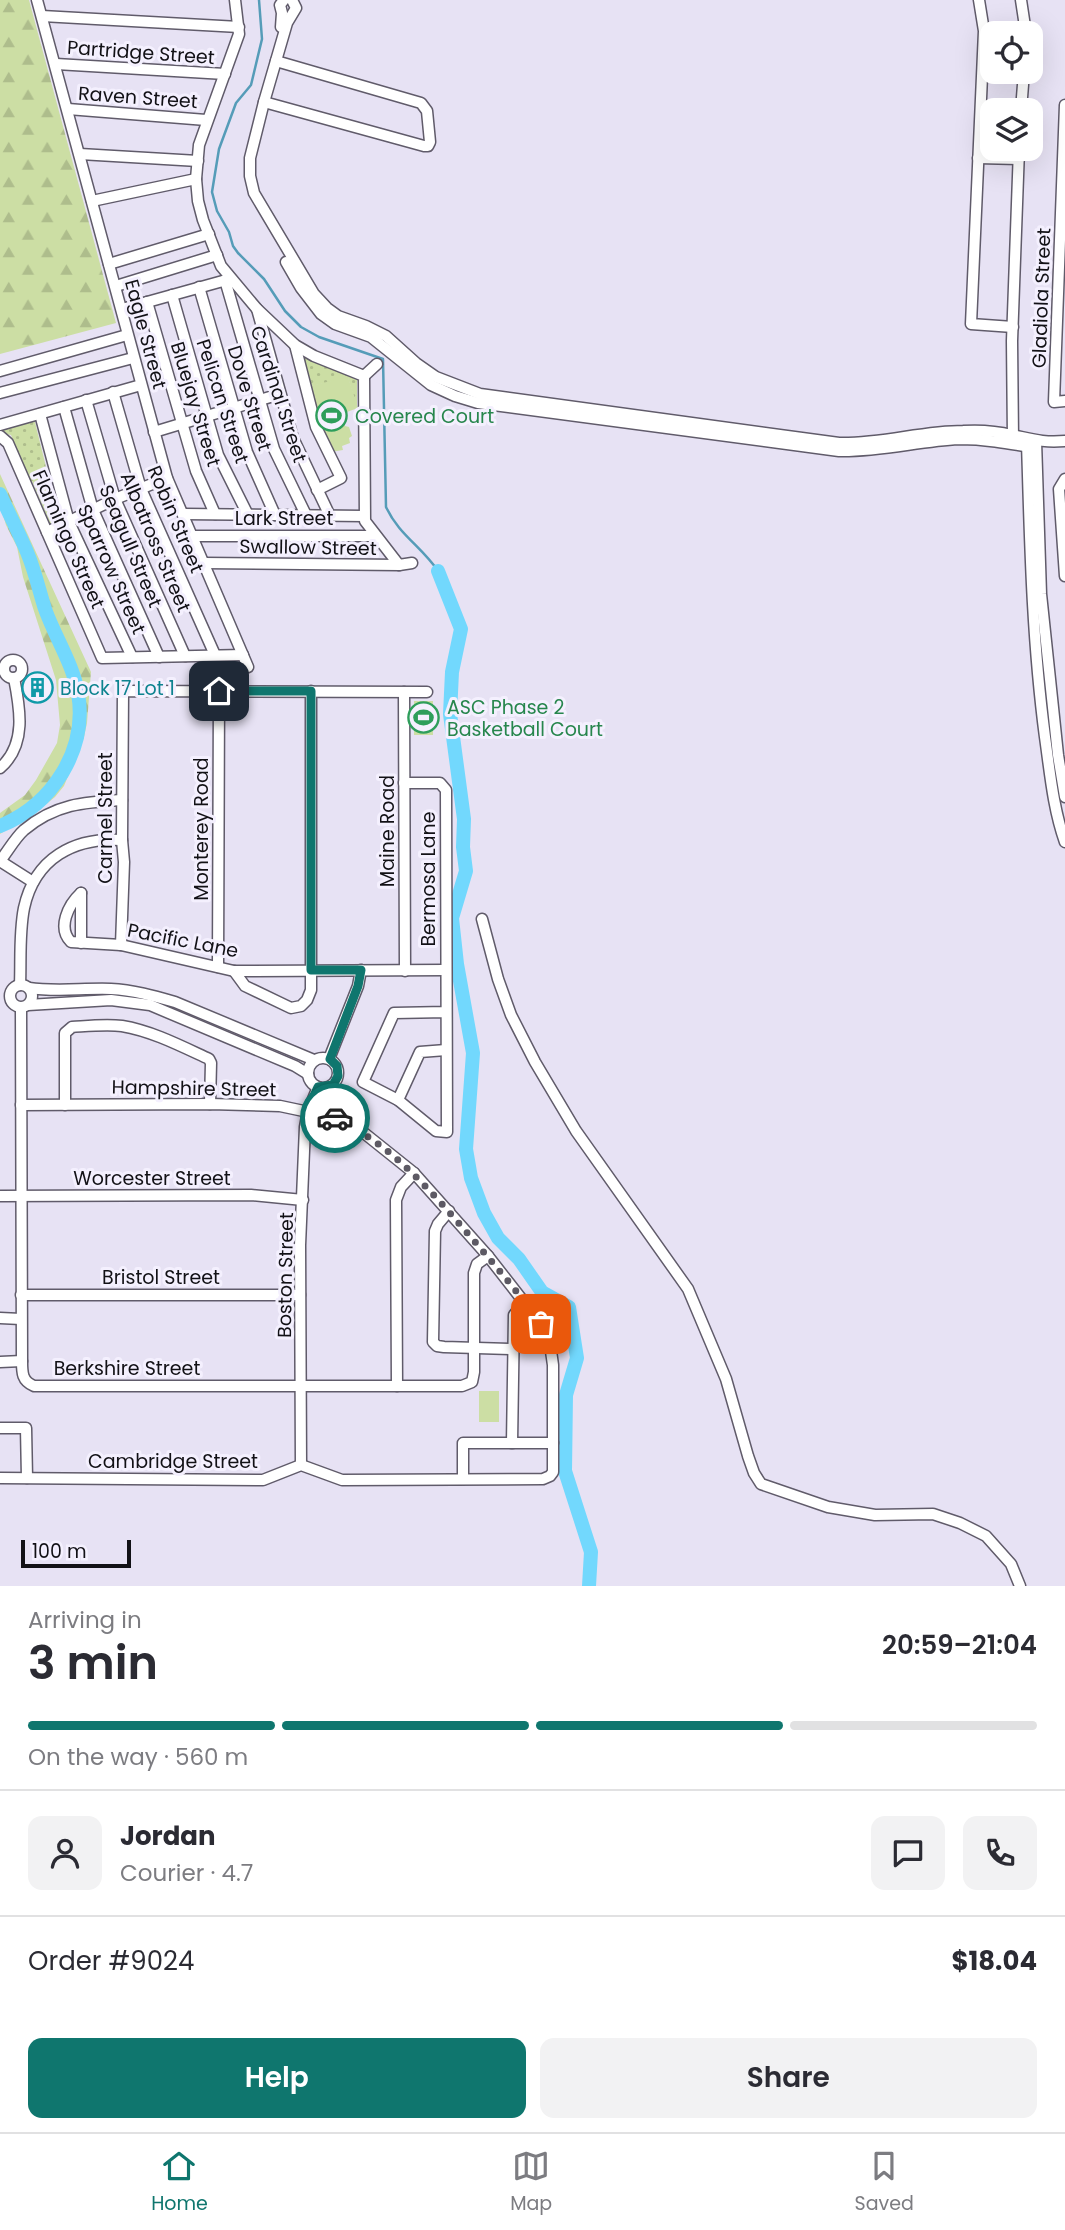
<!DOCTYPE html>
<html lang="en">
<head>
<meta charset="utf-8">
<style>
	body { margin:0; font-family:Poppins,sans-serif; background:#f2f2f3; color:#2b2b33; height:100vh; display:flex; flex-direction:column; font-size:26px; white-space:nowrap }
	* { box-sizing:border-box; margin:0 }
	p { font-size:23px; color:#7c7c81 }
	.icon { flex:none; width:38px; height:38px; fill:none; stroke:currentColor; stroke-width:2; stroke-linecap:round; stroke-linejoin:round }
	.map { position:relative; height:1586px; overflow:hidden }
	.details { display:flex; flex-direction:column; background:#fff; flex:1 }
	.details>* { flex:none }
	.tools { position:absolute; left:980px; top:21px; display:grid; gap:14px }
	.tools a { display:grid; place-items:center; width:63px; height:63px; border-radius:14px; background:#fff; box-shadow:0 7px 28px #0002; font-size:35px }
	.scale { position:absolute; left:21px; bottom:18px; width:110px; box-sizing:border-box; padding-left:7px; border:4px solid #121116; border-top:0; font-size:19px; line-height:24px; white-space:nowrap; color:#121116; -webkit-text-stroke:5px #f4f0fe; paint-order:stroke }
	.pin { position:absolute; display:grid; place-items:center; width:60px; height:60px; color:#fff; margin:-30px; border-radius:14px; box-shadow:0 4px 10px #0006 }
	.courier { position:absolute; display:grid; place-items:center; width:70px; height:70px; margin:-35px; border:5px solid #0f766e; border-radius:50%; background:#fff; color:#222; box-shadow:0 2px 9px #0007 }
	.head em { font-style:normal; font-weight:600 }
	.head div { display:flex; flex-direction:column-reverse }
	.head { display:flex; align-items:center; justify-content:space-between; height:119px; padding:0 28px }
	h1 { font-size:46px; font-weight:600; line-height:52px }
	.bar { display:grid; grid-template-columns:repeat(4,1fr); gap:10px 7px; align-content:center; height:84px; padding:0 28px }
	.bar i { height:9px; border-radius:5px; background:#e1e1e2 }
	.bar .selected { background:#0f766e }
	.bar p { grid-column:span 4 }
	.line { display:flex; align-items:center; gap:18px; padding:0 28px; border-top:2px solid #e1e1e2 }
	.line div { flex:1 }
	.round { display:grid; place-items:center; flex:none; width:74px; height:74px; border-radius:14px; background:#f2f2f3 }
	.button { display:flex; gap:14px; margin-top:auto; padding:14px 28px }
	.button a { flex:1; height:80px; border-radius:14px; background:#0f766e; color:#fff; font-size:28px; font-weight:600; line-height:80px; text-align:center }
	.button a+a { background:#f2f2f3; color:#2b2b33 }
	.tabs { display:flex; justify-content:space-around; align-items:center; height:98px; border-top:2px solid #e1e1e2; background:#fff; font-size:19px; color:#7c7c81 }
	.tabs a { display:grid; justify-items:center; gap:4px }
	.tabs .selected { color:#0f766e }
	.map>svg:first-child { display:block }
</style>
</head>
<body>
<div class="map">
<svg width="1065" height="1586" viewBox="0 0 1065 1586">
	<defs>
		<pattern id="green-dots" width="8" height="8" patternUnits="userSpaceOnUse" patternTransform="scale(1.75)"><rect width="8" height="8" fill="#ccdea4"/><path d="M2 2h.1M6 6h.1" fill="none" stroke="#aebd8c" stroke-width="1.8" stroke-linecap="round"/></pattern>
		<pattern id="forest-firs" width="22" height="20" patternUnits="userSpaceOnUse" patternTransform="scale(1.75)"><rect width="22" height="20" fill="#ccdea4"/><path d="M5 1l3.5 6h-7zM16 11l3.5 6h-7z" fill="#aebd8c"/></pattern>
	</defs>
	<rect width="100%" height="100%" fill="#e7e2f4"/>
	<g fill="url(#green-dots)">
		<path d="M 297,352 L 357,380 L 357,407 L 348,378 L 307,387 Z"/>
		<path d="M 33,414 L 48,475 L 44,476 L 55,515 L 59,515 L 61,520 L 45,526 L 43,522 L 48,519 L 32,481 L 26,482 L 21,460 L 11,435 L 0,433 L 0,424 Z"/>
	</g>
	<g fill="url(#forest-firs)">
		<path d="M 0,0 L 29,0 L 116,323 L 0,354 Z"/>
		<path d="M 0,474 L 91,672 L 87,723 L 84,737 L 64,786 L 55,797 L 44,806 L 0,834 L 0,813 L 25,795 L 36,780 L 57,743 L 60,725 L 56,680 L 23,577 L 17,547 L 6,525 L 0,505 Z"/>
	</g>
	<g fill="#ccdea4">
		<path d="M 348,377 L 358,408 L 344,413 L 345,426 L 349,427 L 352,436 L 349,438 L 350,443 L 342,446 L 343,450 L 331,452 L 310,386 Z"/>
		<rect x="414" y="701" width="19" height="34"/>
		<rect x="479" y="1391" width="20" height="31"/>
	</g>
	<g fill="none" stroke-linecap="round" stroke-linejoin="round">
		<path stroke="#559cb8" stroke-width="2.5" d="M 259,0 L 262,39 L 251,85 L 236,103 L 219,149 L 212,192 L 217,211 L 229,232 L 233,246 L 238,253 L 264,279 L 285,311 L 301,327 L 319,337 L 383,359 L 386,507 C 399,535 421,546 438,571"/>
		<g stroke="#72d8fd" stroke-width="14">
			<path d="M 0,494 C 9,514 19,533 27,552 C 35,571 39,590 45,609 C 55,637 73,664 78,693 C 88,750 52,805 0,826"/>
			<path d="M 438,571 L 461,629 L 452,672 L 450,714 L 464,819 L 463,847 L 466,871 L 452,918 L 457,964 L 473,1053 L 466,1149 L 471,1178 L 484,1213 L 498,1238 L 519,1259 L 542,1292 L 569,1307 L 577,1358 L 566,1395 L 565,1471 L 591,1552 L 589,1586"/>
		</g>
		<defs>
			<g id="minor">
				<path d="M 37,0 L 167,478 L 248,667"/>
				<path d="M 235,0 L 239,34 L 199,145 L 196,179 L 198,201 L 203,220 L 221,266 L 257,309 L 295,345 L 314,356 L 364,376 L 365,521 L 399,565"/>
				<path d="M 292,0 L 296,8 L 287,23 L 264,102 L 250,158 L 250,176 L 254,193 L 314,294 L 327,308 L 338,316 L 366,326 L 386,336 L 416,363 L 436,377 L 480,394 L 839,443 C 883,444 921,431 963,431 C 979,430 996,431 1012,435 C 1032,439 1043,443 1065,441"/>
				<path d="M 979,0 L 984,31 L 971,324 L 1013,327"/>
				<path d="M 1021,0 L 1026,33"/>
				<path d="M 42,16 L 239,27"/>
				<path d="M 281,27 L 282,13 L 280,5 L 284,0"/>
				<path d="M 56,64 L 225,74"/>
				<path d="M 264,102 L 424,146 L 428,146 L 430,142 L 427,111 L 421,103 L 276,61"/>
				<path d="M 1065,105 L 1054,402 L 1065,401"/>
				<path d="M 68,109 L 206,120"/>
				<path d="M 1021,110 L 1024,72"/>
				<path d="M 80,154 L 198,161"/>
				<path d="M 978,158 L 1019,159"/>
				<path d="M 92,201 L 196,179"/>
				<path d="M 286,262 L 301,288 L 321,314 L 335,324 L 371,337 L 431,385 L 455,396 L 478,403 L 839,451 C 880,452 919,441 959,439 C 984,439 1007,443 1030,447"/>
				<path d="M 109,264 L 209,234"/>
				<path d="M 225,280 L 274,449 L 306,515"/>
				<path d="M 116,286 L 217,255"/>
				<path d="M 199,287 L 247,452 L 275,515"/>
				<path d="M 172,295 L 218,455 L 248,515"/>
				<path d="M 147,302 L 196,471 L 215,514"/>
				<path d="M 122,309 L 230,279"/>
				<path d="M 257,309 L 293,438 L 330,516"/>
				<path d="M 295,345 L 316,427 L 341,478 L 317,490"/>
				<path d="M 0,371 L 127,335"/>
				<path d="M 364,376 L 377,364"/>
				<path d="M 113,392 L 141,489 L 215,655"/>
				<path d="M 0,393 L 133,358"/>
				<path d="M 86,400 L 115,499 L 185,656"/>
				<path d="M 64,407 L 93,510 L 159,657"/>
				<path d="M 40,414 L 69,522 L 132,657"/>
				<path d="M 0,425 L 141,385"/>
				<path d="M 154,432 L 280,394"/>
				<path d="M 0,436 L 8,443 L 102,658 L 243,655"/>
				<path d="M 1013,440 L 1012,341 L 1019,149"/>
				<path d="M 1036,441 L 1041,594 L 1058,755 L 1065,797"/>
				<path d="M 1027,442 C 1030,541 1032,639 1045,737 C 1050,772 1053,808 1065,842"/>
				<path d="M 1065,479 L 1059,489 L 1065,576"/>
				<path d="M 184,514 L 364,516"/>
				<path d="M 47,532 L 115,499 L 167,478"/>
				<path d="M 193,536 L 375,536"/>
				<path d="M 204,563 L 399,565 L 412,563"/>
				<circle cx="13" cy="669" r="9"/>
				<path d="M 404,692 L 405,971"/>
				<path d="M 0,768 C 27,745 20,708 14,678"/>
				<path d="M 404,783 L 440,783 L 446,790 L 447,1132 L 436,1131 L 398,1100 L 363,1082 L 394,1013 L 446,1012"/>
				<path d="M 33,882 L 0,861 C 8,851 15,838 24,830 C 55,804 84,802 122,800"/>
				<path d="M 81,893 C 68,905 57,928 71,942 L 121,945 L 234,971 L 446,970"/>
				<path d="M 81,893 L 81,943"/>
				<path d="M 482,919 L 498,979 L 511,1015 L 535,1062 L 576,1131 L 688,1289 L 726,1379 L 748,1456 L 754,1473 L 761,1484 L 828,1507 L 875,1515 L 933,1514 L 960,1523 L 986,1536 L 1011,1564 L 1020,1586"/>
				<path d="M 121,945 L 124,862 L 122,840 L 123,691 L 427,692"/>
				<path d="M 218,967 L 219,691"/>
				<path d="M 234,971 L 245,986 L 291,1008 L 301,1006 L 307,1000 L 311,990 L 311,691"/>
				<circle cx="21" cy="996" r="11"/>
				<path d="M 20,985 C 21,960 19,933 24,908 C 35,858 74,837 122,840"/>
				<path d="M 29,988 C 56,992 83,988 111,989 C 133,990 154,996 175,1002 L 314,1060"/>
				<path d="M 28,1005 L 111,1000 L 150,1005 L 295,1066 L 308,1074"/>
				<path d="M 21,1008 L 22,1361 C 22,1373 22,1381 34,1386 L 462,1386 L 472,1382 L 474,1372 L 474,1273 L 477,1264 L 488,1256"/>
				<circle cx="323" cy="1073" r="15"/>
				<path d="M 329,1059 L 358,986 L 361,970"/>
				<path d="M 398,1100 L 420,1052 L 446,1050"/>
				<path d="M 65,1105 L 65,1033 L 72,1027 C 88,1026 106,1024 122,1026 C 152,1031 181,1046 209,1059 L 211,1063 L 210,1104"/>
				<path d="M 0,1196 L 251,1195 L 303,1200"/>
				<path d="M 449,1211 L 438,1224 L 435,1231 L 433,1342 L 437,1346 L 444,1347 L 512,1349"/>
				<path d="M 21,1295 L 300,1295"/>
				<path d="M 0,1318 L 21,1319"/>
				<path d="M 0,1362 L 22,1361"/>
				<path d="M 397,1386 L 396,1200 L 401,1187 L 414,1173"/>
				<path d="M 0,1428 L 26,1428 L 27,1478"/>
				<path d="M 512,1443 L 514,1315 L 525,1301"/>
				<path d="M 301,1465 L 300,1245 L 305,1127 L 308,1111 L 318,1087"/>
				<path d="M 0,1478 L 263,1480 L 301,1465 L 342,1480 L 543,1479 L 550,1476 L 553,1472 L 553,1365 L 550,1344 L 541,1324 L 488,1256 L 414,1173 L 359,1129 L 332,1117 L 280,1106 L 210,1104 L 21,1105"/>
				<path d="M 463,1479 L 463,1443 L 553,1443"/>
			</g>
		</defs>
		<use href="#minor" stroke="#605b6a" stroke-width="13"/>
		<use href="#minor" stroke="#fff" stroke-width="10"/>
	</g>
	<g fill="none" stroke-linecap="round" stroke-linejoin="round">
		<path stroke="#5d5a64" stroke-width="7" stroke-dasharray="0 12.6" d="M 335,1118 C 391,1144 430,1190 469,1235 C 494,1264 519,1293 541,1324"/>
		<path stroke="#0f766e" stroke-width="9" d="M 219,691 L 311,691 L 311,970 L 361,970 L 358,986 L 330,1059 L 337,1066 L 338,1076 L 333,1085 L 318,1087 L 307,1111 L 335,1118"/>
	</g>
	<defs>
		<symbol id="stadium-ring" viewBox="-11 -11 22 22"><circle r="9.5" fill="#f4f0fe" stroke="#2e9e5b" stroke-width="1.5"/><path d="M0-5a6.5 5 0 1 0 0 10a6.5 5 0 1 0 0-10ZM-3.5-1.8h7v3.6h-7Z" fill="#2e9e5b"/></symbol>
		<symbol id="building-ring" viewBox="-11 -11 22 22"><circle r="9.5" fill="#f4f0fe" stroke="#0f9aa8" stroke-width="1.5"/><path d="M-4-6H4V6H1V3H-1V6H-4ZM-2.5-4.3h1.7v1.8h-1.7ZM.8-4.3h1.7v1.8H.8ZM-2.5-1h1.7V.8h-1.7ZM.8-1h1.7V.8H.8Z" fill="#0f9aa8"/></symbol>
	</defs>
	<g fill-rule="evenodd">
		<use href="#stadium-ring" x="314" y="398" width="35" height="35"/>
		<use href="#building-ring" x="20" y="670" width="35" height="35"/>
		<use href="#stadium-ring" x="406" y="700" width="35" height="35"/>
	</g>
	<g text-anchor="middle" stroke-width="6" stroke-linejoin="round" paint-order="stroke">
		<g font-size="19" fill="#121116" stroke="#f4f0fe">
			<text transform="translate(141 52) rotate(4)" y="7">Partridge Street</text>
			<text transform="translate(138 97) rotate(4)" y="7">Raven Street</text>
			<text transform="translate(1041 298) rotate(-88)" y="7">Gladiola Street</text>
			<text transform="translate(146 334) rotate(75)" y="7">Eagle Street</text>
			<text transform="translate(279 394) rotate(72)" y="7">Cardinal Street</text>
			<text transform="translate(250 398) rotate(73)" y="7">Dove Street</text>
			<text transform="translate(223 401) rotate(72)" y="7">Pelican Street</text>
			<text transform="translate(196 404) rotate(73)" y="7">Bluejay Street</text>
			<text x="284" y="525">Lark Street</text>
			<text transform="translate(176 519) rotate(67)" y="7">Robin Street</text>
			<text transform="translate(69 539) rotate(66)" y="7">Flamingo Street</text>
			<text transform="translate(156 542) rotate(67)" y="7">Albatross Street</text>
			<text transform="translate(131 546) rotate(67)" y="7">Seagull Street</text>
			<text transform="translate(308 547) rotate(1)" y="7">Swallow Street</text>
			<text transform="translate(112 569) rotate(66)" y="7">Sparrow Street</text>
			<text transform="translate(105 818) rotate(-90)" y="7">Carmel Street</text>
			<text transform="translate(201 829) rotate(-90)" y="7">Monterey Road</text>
			<text transform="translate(387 831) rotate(-90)" y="7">Maine Road</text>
			<text transform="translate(428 879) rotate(-90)" y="7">Bermosa Lane</text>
			<text transform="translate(183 940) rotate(11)" y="7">Pacific Lane</text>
			<text transform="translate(194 1088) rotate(1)" y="7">Hampshire Street</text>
			<text x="152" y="1185">Worcester Street</text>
			<text transform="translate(285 1275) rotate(-89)" y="7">Boston Street</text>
			<text x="161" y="1284">Bristol Street</text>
			<text x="127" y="1375">Berkshire Street</text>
			<text x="173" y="1468">Cambridge Street</text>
		</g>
		<g font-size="19" fill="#27864d" stroke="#f4f0fe" text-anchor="start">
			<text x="355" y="423">Covered Court</text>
			<text x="447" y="714">ASC Phase 2<tspan x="447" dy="22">Basketball Court</tspan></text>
		</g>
		<g font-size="19" fill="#0d838f" stroke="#f4f0fe" text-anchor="start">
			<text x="60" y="695">Block 17 Lot 1</text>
		</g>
	</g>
</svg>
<div class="tools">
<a><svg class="icon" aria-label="locate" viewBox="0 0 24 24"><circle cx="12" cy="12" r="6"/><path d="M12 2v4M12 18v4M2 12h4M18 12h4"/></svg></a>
<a><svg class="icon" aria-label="layers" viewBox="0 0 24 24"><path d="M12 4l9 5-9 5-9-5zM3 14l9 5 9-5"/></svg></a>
</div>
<div class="scale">100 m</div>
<div class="pin" style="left:541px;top:1324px;background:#ea580c"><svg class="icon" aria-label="bag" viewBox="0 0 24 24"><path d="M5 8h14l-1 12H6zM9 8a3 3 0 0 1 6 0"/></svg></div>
<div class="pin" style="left:219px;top:691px;background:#1f2937"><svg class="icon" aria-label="home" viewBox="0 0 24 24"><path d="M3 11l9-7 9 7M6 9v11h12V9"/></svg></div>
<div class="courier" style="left:335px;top:1118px"><svg class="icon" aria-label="car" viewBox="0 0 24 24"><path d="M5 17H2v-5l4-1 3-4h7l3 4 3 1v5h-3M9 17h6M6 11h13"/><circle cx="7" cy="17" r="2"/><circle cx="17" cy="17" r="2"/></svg></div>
</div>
<section class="details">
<div class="head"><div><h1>3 min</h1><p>Arriving in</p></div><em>20:59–21:04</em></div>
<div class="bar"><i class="selected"></i><i class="selected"></i><i class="selected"></i><i></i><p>On the way · 560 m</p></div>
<div class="line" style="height:126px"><a class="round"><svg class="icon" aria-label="person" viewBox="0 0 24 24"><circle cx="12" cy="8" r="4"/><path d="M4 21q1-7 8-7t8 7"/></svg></a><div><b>Jordan</b><p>Courier · 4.7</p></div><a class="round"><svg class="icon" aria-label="chat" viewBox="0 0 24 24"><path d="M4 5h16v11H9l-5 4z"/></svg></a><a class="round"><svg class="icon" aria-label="phone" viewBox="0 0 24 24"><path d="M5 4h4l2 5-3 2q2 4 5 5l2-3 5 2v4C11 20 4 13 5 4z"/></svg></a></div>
<div class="line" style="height:91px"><div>Order #9024</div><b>$18.04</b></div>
<div class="button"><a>Help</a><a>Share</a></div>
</section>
<nav class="tabs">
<a class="selected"><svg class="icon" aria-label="home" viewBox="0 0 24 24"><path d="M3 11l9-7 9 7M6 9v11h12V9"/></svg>Home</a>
<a><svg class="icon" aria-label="map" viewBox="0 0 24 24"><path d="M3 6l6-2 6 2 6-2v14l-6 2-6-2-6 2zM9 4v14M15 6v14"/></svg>Map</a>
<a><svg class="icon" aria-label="saved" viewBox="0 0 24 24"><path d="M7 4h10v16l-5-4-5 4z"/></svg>Saved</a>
</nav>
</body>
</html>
